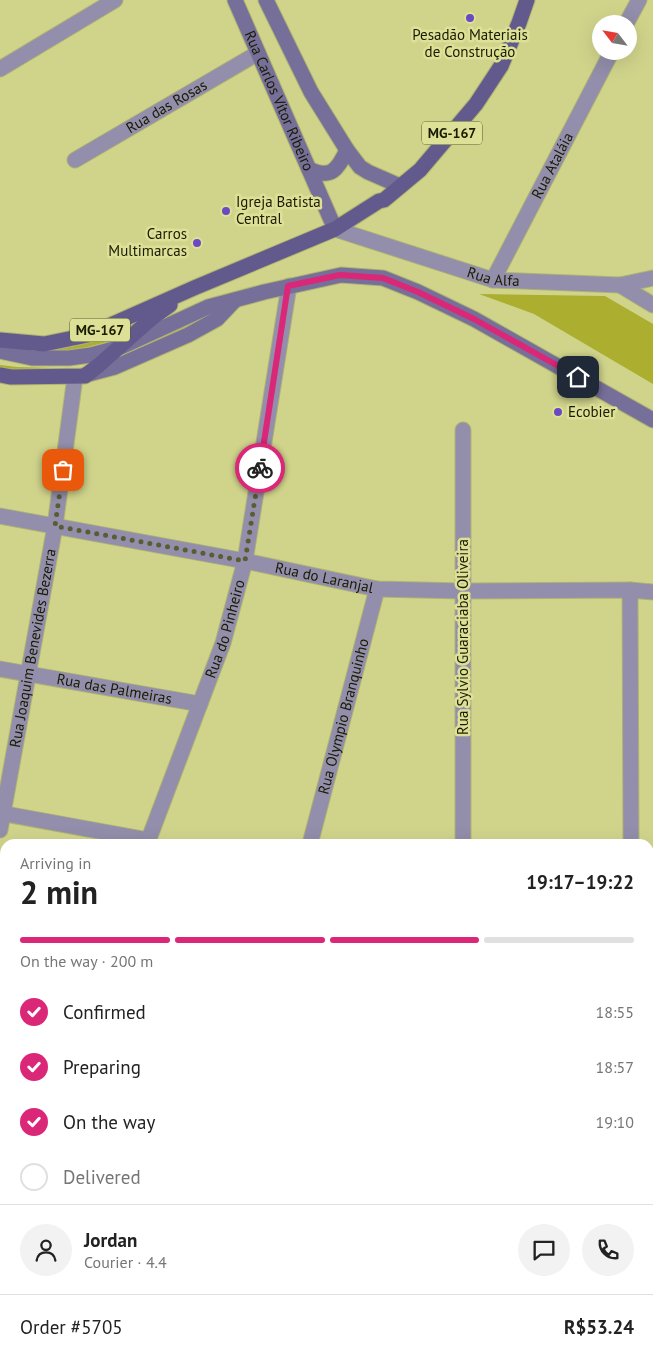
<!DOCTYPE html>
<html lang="en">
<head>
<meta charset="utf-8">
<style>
	body { margin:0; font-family:"PT Sans",sans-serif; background:#f2f2f2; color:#222; height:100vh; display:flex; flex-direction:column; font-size:19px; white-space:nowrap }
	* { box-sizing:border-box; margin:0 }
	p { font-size:16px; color:#767676 }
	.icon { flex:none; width:28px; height:28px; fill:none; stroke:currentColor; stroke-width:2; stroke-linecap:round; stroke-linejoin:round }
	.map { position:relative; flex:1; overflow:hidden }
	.sheet { position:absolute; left:0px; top:839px; width:654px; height:531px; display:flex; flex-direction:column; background:#fff; border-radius:15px 15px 0 0; box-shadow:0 5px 20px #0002 }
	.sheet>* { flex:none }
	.needle { width:32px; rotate:301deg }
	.controls { position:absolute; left:592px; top:15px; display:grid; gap:10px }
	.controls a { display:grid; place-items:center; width:45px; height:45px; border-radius:50%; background:#fff; box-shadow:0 5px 20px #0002; font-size:25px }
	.pin { position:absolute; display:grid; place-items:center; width:42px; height:42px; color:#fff; margin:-21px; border-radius:10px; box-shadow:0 2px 8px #0006 }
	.courier { position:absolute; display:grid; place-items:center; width:50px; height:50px; margin:-25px; border:4px solid #db2777; border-radius:50%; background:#fff; color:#222; box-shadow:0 1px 6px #0007 }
	.overview em { font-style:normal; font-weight:700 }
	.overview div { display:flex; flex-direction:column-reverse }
	.overview { display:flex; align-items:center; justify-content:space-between; height:85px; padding:0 20px }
	h1 { font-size:32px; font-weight:700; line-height:38px }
	.bar { display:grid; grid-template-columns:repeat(4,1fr); gap:8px 5px; align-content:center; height:60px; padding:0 20px }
	.bar i { height:6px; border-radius:4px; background:#e0e0e0 }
	.bar .current { background:#db2777 }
	.bar p { grid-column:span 4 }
	.line { display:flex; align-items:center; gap:12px; padding:0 20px; border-top:1px solid #e0e0e0 }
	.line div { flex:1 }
	.round { display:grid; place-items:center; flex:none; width:52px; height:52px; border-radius:26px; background:#f2f2f2 }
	ol { padding:0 20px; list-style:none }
	li { display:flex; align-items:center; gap:15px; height:55px }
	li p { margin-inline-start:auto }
	li .icon { padding:5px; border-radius:50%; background:#db2777; color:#fff; stroke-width:4 }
	li:last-child { color:#767676 }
	li i { width:28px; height:28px; border:2px solid #e0e0e0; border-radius:50% }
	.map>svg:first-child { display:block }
</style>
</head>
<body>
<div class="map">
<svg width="653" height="1369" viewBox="0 0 653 1369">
	<rect width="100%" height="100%" fill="#d0d48b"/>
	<g fill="#abae2e">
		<path d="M 479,294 L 605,296 L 653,324 L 653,384 L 534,314 Z"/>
		<path d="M 148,314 L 111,341 L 67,352 L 42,351 L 42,347 L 72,347 Z"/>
		<path d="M 211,318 L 112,365 L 130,351 L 173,331 Z"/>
		<path d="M 0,365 L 17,367 L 56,368 L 53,371 L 16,372 L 0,369 Z"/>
	</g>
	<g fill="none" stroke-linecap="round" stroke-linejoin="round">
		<defs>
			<g id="street">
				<path d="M 626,24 L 639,0"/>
				<path d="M 0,69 L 115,0"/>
				<path id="s1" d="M 75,160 L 258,53"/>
				<path id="s2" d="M 335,229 L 493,280 L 620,285 L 653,305"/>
				<path id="s3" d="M 493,280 L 612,51"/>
				<path d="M 620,285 L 653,278"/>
				<path id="s4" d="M 0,516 L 245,561 L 377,589 L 463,591 L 630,590 L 653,592"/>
				<path d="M 630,590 L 631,844"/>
				<path id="s5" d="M 0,669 L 200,704"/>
				<path d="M 0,813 L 148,840"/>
				<path id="s6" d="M 0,830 L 55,526 L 75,377"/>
				<path id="s7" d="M 147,844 L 223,643 L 245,561 L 289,286"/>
				<path id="s8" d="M 310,844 L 377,589"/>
				<path d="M 463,844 L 463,430"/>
				<path d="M 0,962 L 5,963"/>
				<path d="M 649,1009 L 653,1009"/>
				<path d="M 0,1110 L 5,1111"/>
				<path d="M 0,1190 L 5,1179"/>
				<path d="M 0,1256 L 5,1256"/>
				<path d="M 649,1361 L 653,1361"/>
				<path d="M 9,1365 L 9,1369"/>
				<path d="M 128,1365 L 128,1369"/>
				<path d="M 633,1365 L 633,1369"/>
				<path d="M 296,1369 L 296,1365"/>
				<path d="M 462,1369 L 462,1365"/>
			</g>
			<g id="secondary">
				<path id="s9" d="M 235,0 L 335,229"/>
				<path d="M 266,0 L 311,92 L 347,150 L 360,167 L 368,172 L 400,186"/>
				<path d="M 309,169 C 331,180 338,169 347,150"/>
				<path d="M 0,351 L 32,358 L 69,358 L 91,355 L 121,347 L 208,307 L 264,292 L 341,275 L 383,278 L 418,292 L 474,319 L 653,420"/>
				<path d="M 85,375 L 115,367 L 188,335 L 217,319 L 235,300"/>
			</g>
			<g id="primary">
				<path d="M 0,340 L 44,344 L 88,335 L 194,288 L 335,229 L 379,201 L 384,200 L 420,170 L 476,104 L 501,66 L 519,23 L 527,0"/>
				<path d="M 0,375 L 11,377 L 85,376 L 99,365 L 152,318 L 170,305"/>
			</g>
		</defs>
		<use href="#street" stroke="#afb372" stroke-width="17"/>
		<use href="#secondary" stroke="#afb372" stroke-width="17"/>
		<use href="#primary" stroke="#afb372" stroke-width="17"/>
		<use href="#street" stroke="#928eab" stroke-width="15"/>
		<use href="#secondary" stroke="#766f99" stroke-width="15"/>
		<use href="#primary" stroke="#62598c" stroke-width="15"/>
	</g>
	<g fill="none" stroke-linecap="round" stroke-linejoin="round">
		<path stroke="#5a5c31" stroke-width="5" stroke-dasharray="0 9" d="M 63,470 L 55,526 L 245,561 L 260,468"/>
		<path stroke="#db2777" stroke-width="6" d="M 260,468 L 288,286 L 340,275 L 383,278 L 418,292 L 474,319 L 578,377"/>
	</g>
	<g fill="#6a49c2" stroke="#dde197" stroke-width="2">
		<circle cx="470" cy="18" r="5"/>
		<circle cx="226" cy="211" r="5"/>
		<circle cx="197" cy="243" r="5"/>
		<circle cx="558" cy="412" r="5"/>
	</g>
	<g text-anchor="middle" stroke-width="5" stroke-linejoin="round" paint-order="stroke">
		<g fill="#dde197" stroke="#54562d" stroke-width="1">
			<rect x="422" y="121.5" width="60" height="23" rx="4"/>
			<rect x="70" y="318.5" width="60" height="23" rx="4"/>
		</g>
		<g font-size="14" font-weight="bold" fill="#1a1b00">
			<text x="452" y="138">MG-167</text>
			<text x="100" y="335">MG-167</text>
		</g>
		<g font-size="15" fill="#1a1b00" stroke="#dde197" text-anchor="start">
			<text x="470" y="40" text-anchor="middle">Pesadão Materiais<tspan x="470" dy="17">de Construção</tspan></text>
			<text x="236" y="207">Igreja Batista<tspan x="236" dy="17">Central</tspan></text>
			<text x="187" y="239" text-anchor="end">Carros<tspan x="187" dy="17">Multimarcas</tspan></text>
			<text x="568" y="417">Ecobier</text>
		</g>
		<g font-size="15" fill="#1a1b00" stroke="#dde197">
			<text dy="5" stroke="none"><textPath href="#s9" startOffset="110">Rua Carlos Vítor Ribeiro</textPath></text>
			<text dy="5" stroke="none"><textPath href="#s1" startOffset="106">Rua das Rosas</textPath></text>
			<text dy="5" stroke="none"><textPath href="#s3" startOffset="129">Rua Ataláia</textPath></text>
			<text dy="5" stroke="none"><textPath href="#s2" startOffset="166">Rua Alfa</textPath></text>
			<text dy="5" stroke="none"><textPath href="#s4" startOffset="330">Rua do Laranjal</textPath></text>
			<text dy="5" stroke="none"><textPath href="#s7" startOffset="229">Rua do Pinheiro</textPath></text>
			<text transform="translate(463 637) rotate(-90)" y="5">Rua Sylvio Guaraciaba Oliveira</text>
			<text dy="5" stroke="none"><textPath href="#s6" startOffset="185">Rua Joaquim Benevides Bezerra</textPath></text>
			<text dy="5" stroke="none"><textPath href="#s5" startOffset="116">Rua das Palmeiras</textPath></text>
			<text dy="5" stroke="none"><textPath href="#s8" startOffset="132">Rua Olympio Branquinho</textPath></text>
		</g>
	</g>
</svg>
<div class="controls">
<a><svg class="needle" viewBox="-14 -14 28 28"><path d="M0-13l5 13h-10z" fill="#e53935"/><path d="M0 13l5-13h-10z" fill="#767676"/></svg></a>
</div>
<div class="pin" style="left:63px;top:470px;background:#ea580c"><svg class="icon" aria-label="bag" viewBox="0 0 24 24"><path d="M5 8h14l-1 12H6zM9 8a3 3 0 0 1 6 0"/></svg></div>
<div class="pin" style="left:578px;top:377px;background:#1f2937"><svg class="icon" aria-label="home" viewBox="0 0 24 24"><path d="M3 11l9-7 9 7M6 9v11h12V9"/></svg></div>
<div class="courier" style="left:260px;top:468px"><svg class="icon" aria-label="bike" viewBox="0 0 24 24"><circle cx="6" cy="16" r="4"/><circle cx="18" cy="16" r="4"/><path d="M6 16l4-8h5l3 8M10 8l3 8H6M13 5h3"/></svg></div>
<section class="sheet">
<div class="overview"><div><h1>2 min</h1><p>Arriving in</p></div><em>19:17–19:22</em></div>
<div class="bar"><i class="current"></i><i class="current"></i><i class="current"></i><i></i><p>On the way · 200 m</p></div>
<ol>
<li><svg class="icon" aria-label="check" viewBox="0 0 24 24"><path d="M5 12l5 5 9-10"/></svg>Confirmed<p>18:55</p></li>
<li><svg class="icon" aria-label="check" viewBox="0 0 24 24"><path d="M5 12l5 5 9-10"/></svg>Preparing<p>18:57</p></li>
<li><svg class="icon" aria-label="check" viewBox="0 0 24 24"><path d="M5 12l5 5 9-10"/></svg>On the way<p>19:10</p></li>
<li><i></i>Delivered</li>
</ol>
<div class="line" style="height:90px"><a class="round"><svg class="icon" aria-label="person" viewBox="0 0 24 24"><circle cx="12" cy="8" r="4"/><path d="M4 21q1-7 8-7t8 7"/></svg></a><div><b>Jordan</b><p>Courier · 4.4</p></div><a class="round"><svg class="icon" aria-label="chat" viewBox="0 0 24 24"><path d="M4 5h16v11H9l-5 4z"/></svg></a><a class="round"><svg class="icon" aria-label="phone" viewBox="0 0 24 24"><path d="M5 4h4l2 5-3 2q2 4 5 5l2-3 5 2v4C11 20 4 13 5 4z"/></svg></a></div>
<div class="line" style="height:65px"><div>Order #5705</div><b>R$53.24</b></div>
</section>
</div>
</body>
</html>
